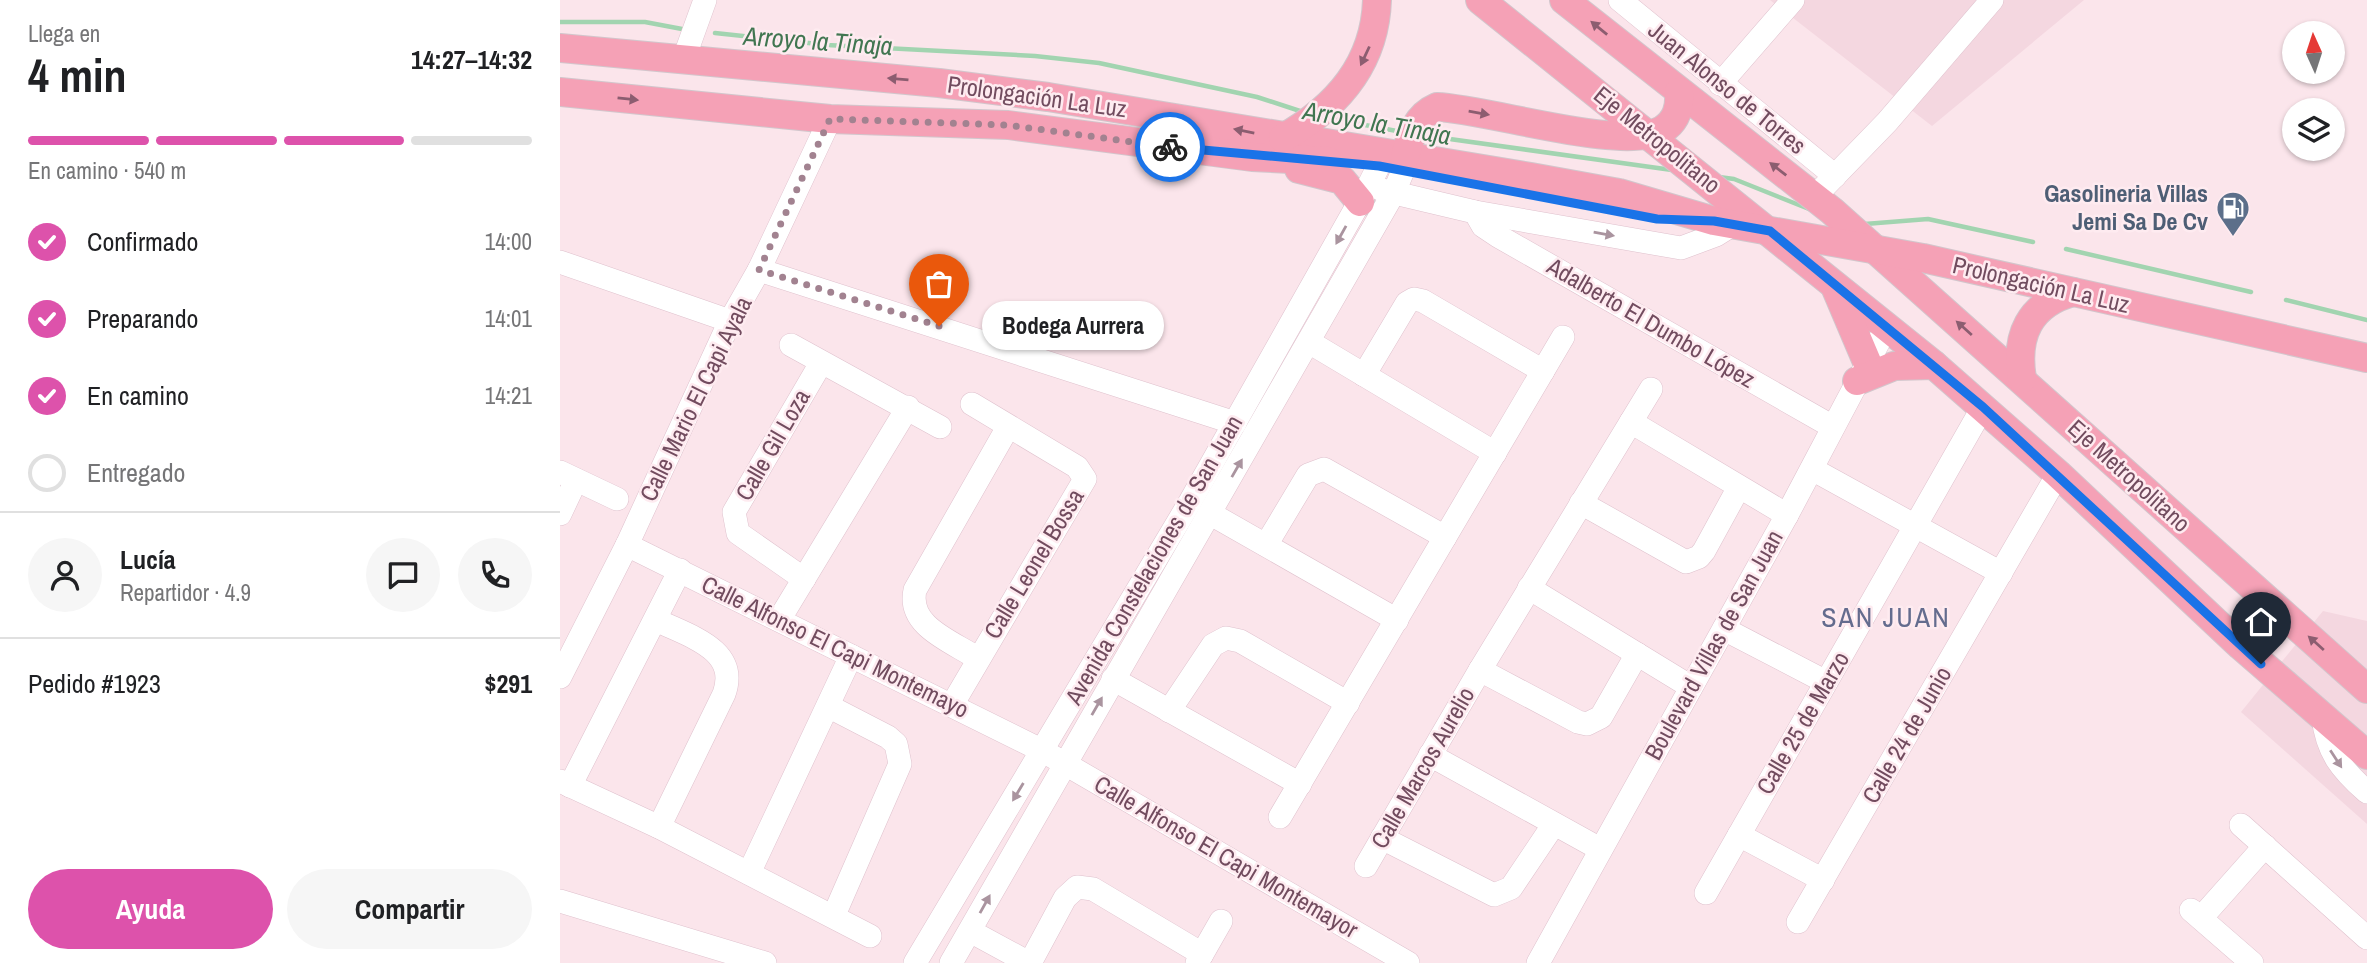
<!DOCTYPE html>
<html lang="es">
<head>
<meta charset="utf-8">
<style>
	body { margin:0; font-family:"Archivo Narrow",sans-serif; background:#f6f6f6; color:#202124; height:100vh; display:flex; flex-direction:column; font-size:26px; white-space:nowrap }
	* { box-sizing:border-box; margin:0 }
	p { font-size:23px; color:#757577 }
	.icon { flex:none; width:38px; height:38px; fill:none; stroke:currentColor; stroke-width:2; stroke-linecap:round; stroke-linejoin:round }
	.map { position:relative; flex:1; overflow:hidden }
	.panel { display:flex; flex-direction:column; background:#fff; width:560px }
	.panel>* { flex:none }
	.needle { width:46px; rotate:357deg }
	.controls { position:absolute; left:1722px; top:21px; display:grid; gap:14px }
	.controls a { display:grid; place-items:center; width:63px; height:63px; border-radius:50%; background:#fff; box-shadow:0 2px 5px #0004; font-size:35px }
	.pin { position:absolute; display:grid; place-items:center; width:60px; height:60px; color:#fff; margin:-72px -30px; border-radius:50% 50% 50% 0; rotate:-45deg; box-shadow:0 0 7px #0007 }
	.pin .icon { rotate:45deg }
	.courier { position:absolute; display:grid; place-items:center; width:70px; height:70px; margin:-35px; border:5px solid #1a73e8; border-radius:50%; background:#fff; color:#222; box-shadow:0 2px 9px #0007 }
	.bubble { position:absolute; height:49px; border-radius:24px; background:#fff; box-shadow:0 2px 5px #0004; font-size:23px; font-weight:700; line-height:49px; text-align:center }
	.overview em { font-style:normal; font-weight:700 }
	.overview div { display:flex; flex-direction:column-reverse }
	.overview { display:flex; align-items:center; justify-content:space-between; height:119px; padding:0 28px }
	h1 { font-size:46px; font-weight:700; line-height:52px }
	.bar { display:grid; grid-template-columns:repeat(4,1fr); gap:10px 7px; align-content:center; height:84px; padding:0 28px }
	.bar i { height:9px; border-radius:5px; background:#e0e0e0 }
	.bar .active { background:#dd52ab }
	.bar p { grid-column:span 4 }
	.line { display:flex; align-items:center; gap:18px; padding:0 28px; border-top:2px solid #e0e0e0 }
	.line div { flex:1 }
	.round { display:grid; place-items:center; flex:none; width:74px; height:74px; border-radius:37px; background:#f6f6f6 }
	ol { padding:0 28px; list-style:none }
	li { display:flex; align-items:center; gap:21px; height:77px }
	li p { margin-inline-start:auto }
	li .icon { padding:7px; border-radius:50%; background:#dd52ab; color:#fff; stroke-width:4 }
	li:last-child { color:#757577 }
	li i { width:38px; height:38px; border:4px solid #e0e0e0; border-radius:50% }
	.cta { display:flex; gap:14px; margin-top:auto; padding:14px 28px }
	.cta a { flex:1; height:80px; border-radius:42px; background:#dd52ab; color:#fff; font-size:28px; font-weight:700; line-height:80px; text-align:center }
	.cta a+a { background:#f6f6f6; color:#202124 }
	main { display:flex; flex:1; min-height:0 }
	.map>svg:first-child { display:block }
</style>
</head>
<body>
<main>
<section class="panel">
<div class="overview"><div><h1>4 min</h1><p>Llega en</p></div><em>14:27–14:32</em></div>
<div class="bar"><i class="active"></i><i class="active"></i><i class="active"></i><i></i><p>En camino · 540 m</p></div>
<ol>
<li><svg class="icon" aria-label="check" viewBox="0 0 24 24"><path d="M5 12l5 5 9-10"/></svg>Confirmado<p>14:00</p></li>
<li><svg class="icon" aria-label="check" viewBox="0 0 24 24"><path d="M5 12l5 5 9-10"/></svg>Preparando<p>14:01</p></li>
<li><svg class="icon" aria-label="check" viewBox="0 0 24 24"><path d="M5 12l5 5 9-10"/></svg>En camino<p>14:21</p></li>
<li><i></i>Entregado</li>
</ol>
<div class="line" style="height:126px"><a class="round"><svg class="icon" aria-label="person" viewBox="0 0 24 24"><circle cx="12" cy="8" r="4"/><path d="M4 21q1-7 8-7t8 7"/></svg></a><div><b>Lucía</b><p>Repartidor · 4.9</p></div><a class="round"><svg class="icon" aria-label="chat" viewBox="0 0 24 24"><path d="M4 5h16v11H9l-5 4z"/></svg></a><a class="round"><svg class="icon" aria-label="phone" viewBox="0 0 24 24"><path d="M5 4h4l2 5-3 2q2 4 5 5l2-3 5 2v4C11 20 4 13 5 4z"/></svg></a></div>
<div class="line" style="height:91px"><div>Pedido #1923</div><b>$291</b></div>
<div class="cta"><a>Ayuda</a><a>Compartir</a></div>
</section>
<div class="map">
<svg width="1807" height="963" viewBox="0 0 1807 963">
	<rect width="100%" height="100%" fill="#fbe5eb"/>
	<g fill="#f4d7e0">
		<path d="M 1210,0 L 1524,0 L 1372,126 Z"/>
		<path d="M 1763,611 L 1807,621 L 1807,824 L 1681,712 Z"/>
	</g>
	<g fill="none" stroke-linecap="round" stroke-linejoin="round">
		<g stroke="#a2d4b0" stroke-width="4.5">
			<path d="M 0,22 L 85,22 L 122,29"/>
			<path d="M 155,33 L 267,45 L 475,56 L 539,63 L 697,97 L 743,112"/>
			<path d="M 768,118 L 842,132"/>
			<path d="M 861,135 L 1112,170"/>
			<path d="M 1159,177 L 1174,179 L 1249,209"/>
			<path d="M 1305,224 L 1368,219 L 1473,242"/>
			<path d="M 1506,249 L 1691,292"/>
			<path d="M 1726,300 L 1807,320"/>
		</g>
		<defs>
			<g id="minor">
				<path d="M 1060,0 L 1275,176"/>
				<path d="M 123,61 L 145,0"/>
				<path d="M 1160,84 L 1233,0"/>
				<path d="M 1264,187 L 1327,122 L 1432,0"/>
				<path d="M 822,190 L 915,212 L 1121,248 L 1156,235 L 1172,225"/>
				<path d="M 915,212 L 923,226 L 938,236 L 1273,427"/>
				<path d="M 0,262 L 170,321"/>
				<path d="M 199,270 L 675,423"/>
				<path d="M 749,342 L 935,453"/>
				<path d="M 231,345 L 380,427"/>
				<path d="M 804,375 L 847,303 L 854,299 L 863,301 L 983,371"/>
				<path d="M 1071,422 L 1227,515"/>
				<path d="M 1252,469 L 1441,573"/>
				<path d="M 0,472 L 57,499"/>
				<path d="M 1021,503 L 1126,562 L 1139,557 L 1144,551 L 1179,487"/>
				<path d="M 0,514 L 16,480"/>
				<path d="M 651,514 L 837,620"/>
				<path d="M 67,545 L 483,751 L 848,963"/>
				<path d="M 706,545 L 748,475 L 764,469 L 885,537"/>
				<path d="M 244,579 L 178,533 L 174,512 L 261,363"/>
				<path d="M 969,588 L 1131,687"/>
				<path d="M 96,620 C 128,636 180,649 164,694 L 99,827"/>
				<path d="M 219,620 L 348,407"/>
				<path d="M 1164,629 L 1266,682"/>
				<path d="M 417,658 C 391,641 347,626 355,590 L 448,427"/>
				<path d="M 920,670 L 1018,722 L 1027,724 L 1041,717 L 1077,654"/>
				<path d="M 0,677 L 67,545 L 170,321 L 199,270 L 270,119"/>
				<path d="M 553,679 L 740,784"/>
				<path d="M 392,705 L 525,479 L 517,467 L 412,404"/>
				<path d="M 268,706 L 328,737 L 336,744 L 340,764 L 274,915"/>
				<path d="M 609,711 L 653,645 L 666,638 L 680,641 L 788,703"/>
				<path d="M 1763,717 C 1767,752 1781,769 1807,792"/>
				<path d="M 870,755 L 1040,849"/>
				<path d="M 0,781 L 99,827 L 310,936"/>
				<path d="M 10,786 L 120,570"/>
				<path d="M 720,817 L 1003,337"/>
				<path d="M 1681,825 L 1807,938"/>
				<path d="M 1179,835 L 1263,880"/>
				<path d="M 822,838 L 934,895 L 951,888 L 994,824"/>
				<path d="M 806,866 L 920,670 L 1091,389"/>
				<path d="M 189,873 L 291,656"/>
				<path d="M 1146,893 L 1423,407"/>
				<path d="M 0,901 L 205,963"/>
				<path d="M 1631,910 L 1692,963"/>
				<path d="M 1641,918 L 1705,846"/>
				<path d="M 1238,922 L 1498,474"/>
				<path d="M 410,931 L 469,963"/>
				<path d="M 355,963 L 630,502 L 809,185 L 825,153"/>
				<path d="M 391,963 L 833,194 L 843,171 L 845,156"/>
				<path d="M 470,963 L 505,898 L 517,887 L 533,889 L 642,954"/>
				<path d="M 637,963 L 661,921"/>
				<path d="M 978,963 L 1227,515 L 1327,326"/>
			</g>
			<g id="major">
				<path d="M 920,0 L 1374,365 L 1498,474 L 1681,646 L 1807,755"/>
				<path d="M 1004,0 L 1272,211 L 1807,689"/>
				<path d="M 0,48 L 379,83 L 488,97 L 971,177 L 1059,193 L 1154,221 L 1363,258 L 1807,358"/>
				<path d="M 0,92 L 270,119 L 448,125 L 692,157 L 768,161"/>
				<path d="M 723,138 C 777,107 815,64 817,0"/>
				<path d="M 845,156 C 851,135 856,116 877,107 C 928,109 1063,152 1102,130 C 1117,121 1120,107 1119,92"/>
				<path d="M 739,169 L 782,180 L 800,202"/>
				<path d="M 1276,289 L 1307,362"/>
				<path d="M 1462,379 C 1455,336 1469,304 1513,292"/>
				<path d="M 1297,381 L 1334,366 L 1374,365"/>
			</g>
		</defs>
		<use href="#minor" stroke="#dfc1cd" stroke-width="24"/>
		<use href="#major" stroke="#d2c6cc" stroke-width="30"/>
		<use href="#minor" stroke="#fff" stroke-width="23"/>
		<use href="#major" stroke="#f5a1b6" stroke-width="28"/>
	</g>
	<defs><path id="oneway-solid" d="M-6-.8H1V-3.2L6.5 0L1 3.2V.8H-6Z" transform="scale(1.75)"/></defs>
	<g fill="#8c5d70">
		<use href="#oneway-solid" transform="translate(1039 28) rotate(-141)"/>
		<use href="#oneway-solid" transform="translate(805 56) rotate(115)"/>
		<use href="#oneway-solid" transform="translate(338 79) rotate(-175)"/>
		<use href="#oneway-solid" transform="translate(68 99) rotate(6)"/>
		<use href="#oneway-solid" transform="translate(919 113) rotate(10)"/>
		<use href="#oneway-solid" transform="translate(684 131) rotate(-169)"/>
		<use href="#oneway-solid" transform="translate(1218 169) rotate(-142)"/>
		<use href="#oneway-solid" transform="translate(1404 328) rotate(-138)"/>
		<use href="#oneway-solid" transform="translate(1756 643) rotate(-138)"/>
	</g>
	<g fill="#aa949f">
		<use href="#oneway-solid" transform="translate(1044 234) rotate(10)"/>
		<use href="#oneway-solid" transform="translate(781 235) rotate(119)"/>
		<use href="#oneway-solid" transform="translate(677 468) rotate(-60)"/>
		<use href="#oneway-solid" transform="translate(537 706) rotate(-60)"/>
		<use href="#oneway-solid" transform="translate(1776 759) rotate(57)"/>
		<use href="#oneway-solid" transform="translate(458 792) rotate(121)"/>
		<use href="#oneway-solid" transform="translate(425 904) rotate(-61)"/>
	</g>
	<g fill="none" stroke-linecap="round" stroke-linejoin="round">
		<path stroke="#a28290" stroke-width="7" stroke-dasharray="0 12.6" d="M 379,326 L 199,270 L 270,119 L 447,125 L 610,147"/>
		<path stroke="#1a73e8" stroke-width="9" d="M 610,147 L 819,166 L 1097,219 L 1154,221 L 1210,231 L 1423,407 L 1701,664"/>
	</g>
	<defs>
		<symbol id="fuel-pin" viewBox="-11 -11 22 30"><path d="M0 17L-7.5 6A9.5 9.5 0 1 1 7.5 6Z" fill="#5c6f8a" stroke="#feebf0"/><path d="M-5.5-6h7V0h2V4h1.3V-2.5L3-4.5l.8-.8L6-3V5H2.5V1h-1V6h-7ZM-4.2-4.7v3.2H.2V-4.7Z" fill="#fff"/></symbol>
	</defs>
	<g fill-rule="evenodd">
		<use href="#fuel-pin" x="1654" y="189" width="38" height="52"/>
	</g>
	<g text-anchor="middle" stroke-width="5" stroke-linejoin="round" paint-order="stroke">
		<g font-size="24" fill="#724c5f" stroke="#feebf0">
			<text transform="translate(1167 88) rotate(39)" y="8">Juan Alonso de Torres</text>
			<text transform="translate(477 97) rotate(8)" y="8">Prolongación La Luz</text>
			<text transform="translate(1097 140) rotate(39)" y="8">Eje Metropolitano</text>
			<text transform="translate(1481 285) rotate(13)" y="8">Prolongación La Luz</text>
			<text transform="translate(1091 323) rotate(30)" y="8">Adalberto El Dumbo López</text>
			<text transform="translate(136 399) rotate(-64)" y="8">Calle Mario El Capi Ayala</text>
			<text transform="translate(213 445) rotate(-60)" y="8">Calle Gil Loza</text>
			<text transform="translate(1569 476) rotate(42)" y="8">Eje Metropolitano</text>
			<text transform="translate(594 560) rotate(-60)" y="8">Avenida Constelaciones de San Juan</text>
			<text transform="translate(474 564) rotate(-59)" y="8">Calle Leonel Bossa</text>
			<text transform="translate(1154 645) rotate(-61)" y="8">Boulevard Villas de San Juan</text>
			<text transform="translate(275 647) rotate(26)" y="8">Calle Alfonso El Capi Montemayo</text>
			<text transform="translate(1243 723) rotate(-60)" y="8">Calle 25 de Marzo</text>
			<text transform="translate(1347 735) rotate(-60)" y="8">Calle 24 de Junio</text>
			<text transform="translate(863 768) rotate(-60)" y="8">Calle Marcos Aurelio</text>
			<text transform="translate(666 857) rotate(30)" y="8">Calle Alfonso El Capi Montemayor</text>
		</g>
		<g font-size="24" font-weight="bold" fill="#4e5e75" stroke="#feebf0" text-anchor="end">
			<text x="1648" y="202">Gasolineria Villas<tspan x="1648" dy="28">Jemi Sa De Cv</tspan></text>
		</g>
		<g font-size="26" font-style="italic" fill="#417651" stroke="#feebf0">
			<text transform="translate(258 41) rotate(4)" y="9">Arroyo la Tinaja</text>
			<text transform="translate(817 123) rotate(10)" y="9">Arroyo la Tinaja</text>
		</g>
		<g font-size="28" letter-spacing="2" fill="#646c8e" stroke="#feebf0">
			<text x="1326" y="627">SAN JUAN</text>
		</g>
	</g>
</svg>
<div class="controls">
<a><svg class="needle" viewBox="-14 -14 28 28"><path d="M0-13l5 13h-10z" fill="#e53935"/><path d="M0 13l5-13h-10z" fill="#757577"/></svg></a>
<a><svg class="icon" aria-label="layers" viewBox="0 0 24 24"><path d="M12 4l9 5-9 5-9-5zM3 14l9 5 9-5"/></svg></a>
</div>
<div class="pin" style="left:379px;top:326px;background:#ea580c"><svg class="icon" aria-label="bag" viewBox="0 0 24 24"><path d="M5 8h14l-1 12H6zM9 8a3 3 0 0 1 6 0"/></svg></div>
<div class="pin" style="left:1701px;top:664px;background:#1f2937"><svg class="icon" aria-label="home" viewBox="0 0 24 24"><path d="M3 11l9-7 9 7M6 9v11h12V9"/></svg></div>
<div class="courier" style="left:610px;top:147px"><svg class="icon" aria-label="bike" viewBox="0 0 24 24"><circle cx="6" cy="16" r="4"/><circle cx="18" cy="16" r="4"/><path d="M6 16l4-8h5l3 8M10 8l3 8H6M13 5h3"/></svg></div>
<div class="bubble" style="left:422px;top:301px;width:182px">Bodega Aurrera</div>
</div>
</main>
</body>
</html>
